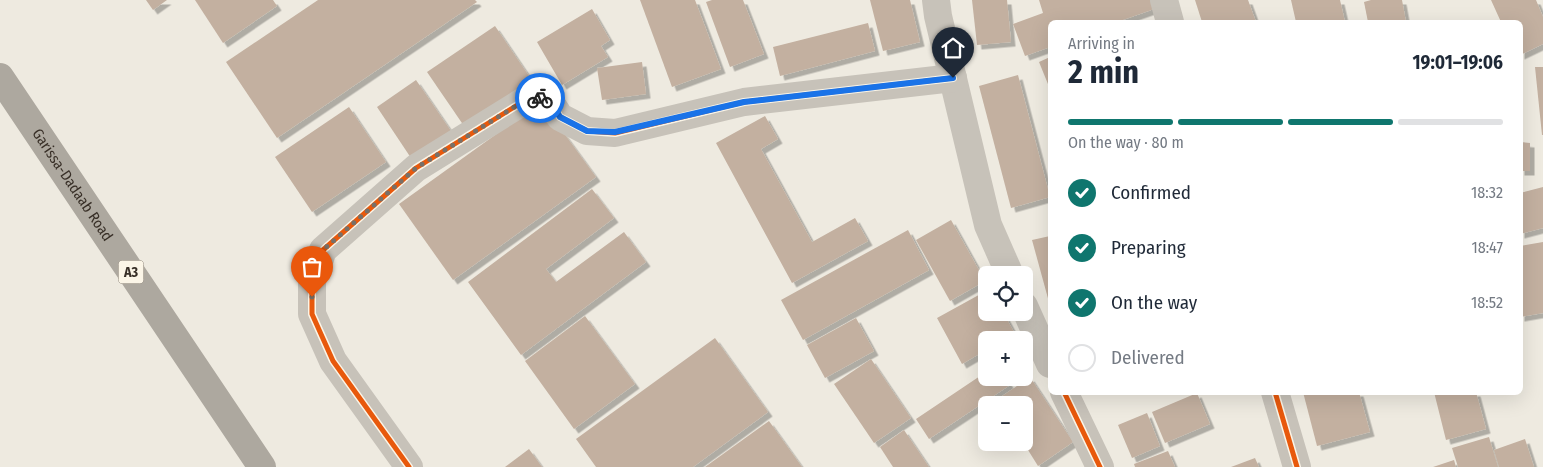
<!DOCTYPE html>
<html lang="en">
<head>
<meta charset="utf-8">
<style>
	body { margin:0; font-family:"Fira Sans Condensed",sans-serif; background:#f6f6f7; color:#1f2937; height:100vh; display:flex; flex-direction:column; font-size:19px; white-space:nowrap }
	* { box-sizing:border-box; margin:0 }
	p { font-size:16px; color:#747a83 }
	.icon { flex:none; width:28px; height:28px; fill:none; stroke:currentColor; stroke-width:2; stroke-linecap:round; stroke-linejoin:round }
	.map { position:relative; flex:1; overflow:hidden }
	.panel { position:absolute; left:1048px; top:20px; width:475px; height:375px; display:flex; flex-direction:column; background:#fff; border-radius:8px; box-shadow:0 5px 20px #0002 }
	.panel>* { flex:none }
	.controls { position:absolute; left:978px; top:266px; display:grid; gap:10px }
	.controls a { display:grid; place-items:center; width:55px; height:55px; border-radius:8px; background:#fff; box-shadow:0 5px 20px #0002; font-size:25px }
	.pin { position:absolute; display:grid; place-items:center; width:42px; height:42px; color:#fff; margin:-51px -21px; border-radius:50% 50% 50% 0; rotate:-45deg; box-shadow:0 0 5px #0007 }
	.pin .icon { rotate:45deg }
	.courier { position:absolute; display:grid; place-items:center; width:50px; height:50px; margin:-25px; border:4px solid #1a73e8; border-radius:50%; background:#fff; color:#222; box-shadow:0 1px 6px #0007 }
	.overview em { font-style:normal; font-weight:700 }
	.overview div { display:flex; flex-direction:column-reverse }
	.overview { display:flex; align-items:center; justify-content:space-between; height:85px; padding:0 20px }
	h1 { font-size:32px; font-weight:700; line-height:38px }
	.bar { display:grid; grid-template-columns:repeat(4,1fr); gap:8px 5px; align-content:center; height:60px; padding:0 20px }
	.bar i { height:6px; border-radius:4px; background:#e0e1e3 }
	.bar .on { background:#0f766e }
	.bar p { grid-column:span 4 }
	ol { padding:0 20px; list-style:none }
	li { display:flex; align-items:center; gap:15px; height:55px }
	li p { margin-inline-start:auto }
	li .icon { padding:5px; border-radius:50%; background:#0f766e; color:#fff; stroke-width:4 }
	li:last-child { color:#747a83 }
	li i { width:28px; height:28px; border:2px solid #e0e1e3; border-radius:50% }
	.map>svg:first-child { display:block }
</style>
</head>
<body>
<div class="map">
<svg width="1543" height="467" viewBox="0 0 1543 467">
	<defs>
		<filter id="shadow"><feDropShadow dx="4.5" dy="4.5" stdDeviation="0" flood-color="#0004"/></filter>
	</defs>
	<rect width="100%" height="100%" fill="#eeeae0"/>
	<g fill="#c3b0a0" filter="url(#shadow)">
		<path d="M 146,0 L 167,0 L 153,10 Z"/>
		<path d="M 195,0 L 273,0 L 277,6 L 223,43 Z"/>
		<path d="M 318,0 L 475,0 L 477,2 L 277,138 L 226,62 Z"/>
		<path d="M 640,0 L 695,0 L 721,69 L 672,87 Z"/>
		<path d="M 712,0 L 743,0 L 764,54 L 730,67 L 706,2 Z"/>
		<path d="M 870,0 L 910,0 L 920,42 L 883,51 Z"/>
		<path d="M 972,0 L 1007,0 L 1011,42 L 977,45 Z"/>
		<path d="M 1039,0 L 1151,0 L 1154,9 L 1117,22 L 1050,22 L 1050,47 L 1025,56 L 1013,24 L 1043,13 Z"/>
		<path d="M 1195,0 L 1248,0 L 1256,22 L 1202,22 Z"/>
		<path d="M 1291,0 L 1340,0 L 1345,22 L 1296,22 Z"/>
		<path d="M 1371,0 L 1402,0 L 1406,22 L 1368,22 L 1364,2 Z"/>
		<path d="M 1491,0 L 1536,0 L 1543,17 L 1543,44 L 1520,55 L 1520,22 L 1501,22 Z"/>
		<path d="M 592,9 L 610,40 L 601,46 L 608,57 L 562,85 L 537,42 Z"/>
		<path d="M 868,23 L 875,51 L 780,76 L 773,47 Z"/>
		<path d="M 495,26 L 531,79 L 464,126 L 427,72 Z"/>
		<path d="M 1050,57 L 1050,89 L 1039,62 Z"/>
		<path d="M 642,62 L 646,94 L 602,100 L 597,68 Z"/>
		<path d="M 1535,67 L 1543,67 L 1543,135 L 1542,135 Z"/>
		<path d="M 1018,75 L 1050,197 L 1011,208 L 979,86 Z"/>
		<path d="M 416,80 L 451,131 L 411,158 L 377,107 Z"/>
		<path d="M 541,102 L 596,177 L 453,280 L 399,204 Z"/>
		<path d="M 349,107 L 386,162 L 312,212 L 275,157 Z"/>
		<path d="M 765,116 L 778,139 L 761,149 L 812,242 L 855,218 L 868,241 L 792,283 L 716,143 Z"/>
		<path d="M 1520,142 L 1530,143 L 1530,171 L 1520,171 Z"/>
		<path d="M 1543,187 L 1543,228 L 1520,234 L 1520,193 Z"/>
		<path d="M 592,189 L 614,218 L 546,269 L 556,282 L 624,232 L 646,262 L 521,355 L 468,282 Z"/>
		<path d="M 951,220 L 985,281 L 950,301 L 916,240 Z"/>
		<path d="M 908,230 L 929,270 L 803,340 L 781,300 Z"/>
		<path d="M 1050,236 L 1050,302 L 1049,302 L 1032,240 Z"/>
		<path d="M 1543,242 L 1543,313 L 1520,317 L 1520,246 Z"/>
		<path d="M 986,291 L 986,312 L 1003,312 L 1015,334 L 1004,340 L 986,340 L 986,350 L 962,364 L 937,318 Z"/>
		<path d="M 585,316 L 635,384 L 574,429 L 525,361 Z"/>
		<path d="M 856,318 L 874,351 L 825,378 L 807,345 Z"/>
		<path d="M 715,338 L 768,412 L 693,467 L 596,467 L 576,439 Z"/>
		<path d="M 871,359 L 911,418 L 874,443 L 834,384 Z"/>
		<path d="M 986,372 L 986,378 L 1005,378 L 1010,385 L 929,439 L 916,419 Z"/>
		<path d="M 1030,377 L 1073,442 L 1038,466 L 1023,442 L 1024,442 L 1024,405 L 997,405 L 995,401 Z"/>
		<path d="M 1303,392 L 1359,392 L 1370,432 L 1317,446 Z"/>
		<path d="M 1434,392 L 1476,392 L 1486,429 L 1446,440 Z"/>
		<path d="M 1197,393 L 1210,424 L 1165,443 L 1152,412 Z"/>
		<path d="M 1147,413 L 1160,446 L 1132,458 L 1118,425 Z"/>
		<path d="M 769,421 L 802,467 L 705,467 Z"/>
		<path d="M 904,430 L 929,467 L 893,467 L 880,447 Z"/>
		<path d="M 1489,437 L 1498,467 L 1458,467 L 1452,448 Z"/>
		<path d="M 1525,439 L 1534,467 L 1499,467 L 1494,450 Z"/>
		<path d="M 529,449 L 542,467 L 505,467 Z"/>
		<path d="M 1168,451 L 1175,467 L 1135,467 L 1134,464 Z"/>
		<path d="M 1255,458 L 1259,467 L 1231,467 Z"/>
		<path d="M 1454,460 L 1456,467 L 1433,467 Z"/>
	</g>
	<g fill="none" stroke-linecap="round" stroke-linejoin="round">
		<g stroke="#c7c2b9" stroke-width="28">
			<path d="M 936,0 L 938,16 L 988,225 L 1010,275"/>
			<path d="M 1164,0 L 1170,22"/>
			<path d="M 1024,306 L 1050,364"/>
			<path d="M 1064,392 L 1100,467"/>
			<path d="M 1275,392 L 1297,467"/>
			<path d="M 409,467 L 333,361 L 312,314 L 312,281 L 323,250 L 416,168 L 532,96 L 549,100 L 560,117 L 587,131 L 615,133 L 744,102 L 953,78"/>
		</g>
		<path stroke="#ada89f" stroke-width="28" id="s1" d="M 0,77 L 262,467"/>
		<defs>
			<g id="cycleway">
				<path d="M 1064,392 L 1100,467"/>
				<path d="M 1275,392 L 1297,467"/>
				<path d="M 409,467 L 333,361 L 312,314 L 312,281 L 323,250 L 416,168 L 532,96 L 549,100 L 560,117 L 587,131 L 615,133 L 744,102 L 953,78"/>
			</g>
		</defs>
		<use href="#cycleway" stroke="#fbf5e7" stroke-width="8"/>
		<use href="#cycleway" stroke="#e8590c" stroke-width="5"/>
	</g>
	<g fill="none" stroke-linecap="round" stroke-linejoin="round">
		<path stroke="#787068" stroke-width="5" stroke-dasharray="0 9" d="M 312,297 L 312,281 L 323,250 L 416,168 L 532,96 L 540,98"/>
		<path stroke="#1a73e8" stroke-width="6" d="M 540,98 L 549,100 L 560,117 L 587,131 L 615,132 L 744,102 L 953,78"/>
	</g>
	<g text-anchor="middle" stroke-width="4" stroke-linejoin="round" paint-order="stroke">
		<rect fill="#fbf5e7" stroke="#726a61" stroke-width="1" x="118.5" y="260.5" width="25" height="23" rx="4"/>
		<g font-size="14" font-weight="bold" fill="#382f27">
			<text x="131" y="277">A3</text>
		</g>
		<g font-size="15" fill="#382f27" stroke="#fbf5e7">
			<text dy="5" stroke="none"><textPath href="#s1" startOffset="130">Garissa-Dadaab Road</textPath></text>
		</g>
	</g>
</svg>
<div class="controls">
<a><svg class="icon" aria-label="locate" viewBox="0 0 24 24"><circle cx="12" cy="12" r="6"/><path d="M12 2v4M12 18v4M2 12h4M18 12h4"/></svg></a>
<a>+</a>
<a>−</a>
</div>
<div class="pin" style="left:312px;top:297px;background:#ea580c"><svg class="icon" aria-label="bag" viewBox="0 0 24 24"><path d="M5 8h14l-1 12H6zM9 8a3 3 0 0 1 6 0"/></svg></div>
<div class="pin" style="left:953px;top:78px;background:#1f2937"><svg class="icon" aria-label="home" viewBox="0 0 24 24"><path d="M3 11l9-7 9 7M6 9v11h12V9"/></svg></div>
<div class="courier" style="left:540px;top:98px"><svg class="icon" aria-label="bike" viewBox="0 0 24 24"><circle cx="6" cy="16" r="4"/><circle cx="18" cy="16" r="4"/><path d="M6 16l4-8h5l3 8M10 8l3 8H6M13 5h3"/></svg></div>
<section class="panel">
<div class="overview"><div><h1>2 min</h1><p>Arriving in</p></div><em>19:01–19:06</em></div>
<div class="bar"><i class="on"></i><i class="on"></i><i class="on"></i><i></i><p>On the way · 80 m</p></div>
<ol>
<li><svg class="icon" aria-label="check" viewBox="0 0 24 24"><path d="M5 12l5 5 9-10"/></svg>Confirmed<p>18:32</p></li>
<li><svg class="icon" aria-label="check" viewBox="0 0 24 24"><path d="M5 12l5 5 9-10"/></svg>Preparing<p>18:47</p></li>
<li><svg class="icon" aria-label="check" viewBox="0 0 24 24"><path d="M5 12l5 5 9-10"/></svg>On the way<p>18:52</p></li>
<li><i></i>Delivered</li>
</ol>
</section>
</div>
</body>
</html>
